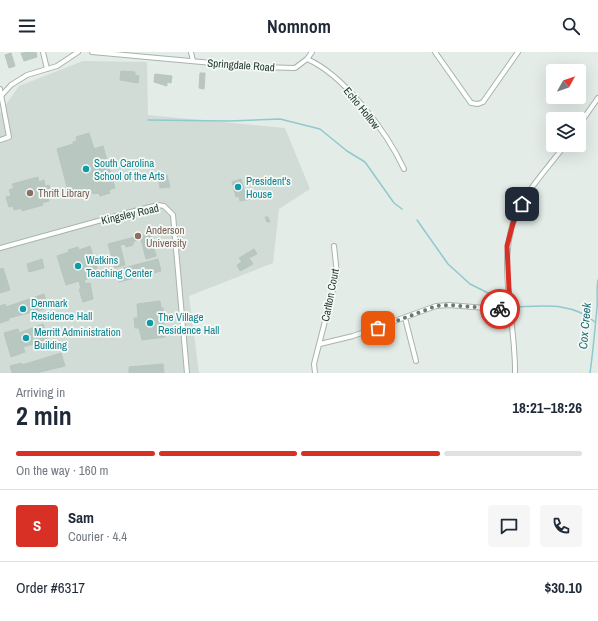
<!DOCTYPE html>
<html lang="en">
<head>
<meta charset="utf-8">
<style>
	body { margin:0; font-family:"Archivo Narrow",sans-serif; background:#f6f6f7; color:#1f2937; height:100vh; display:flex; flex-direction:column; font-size:15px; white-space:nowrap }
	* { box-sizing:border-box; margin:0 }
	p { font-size:13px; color:#747a83 }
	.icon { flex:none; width:22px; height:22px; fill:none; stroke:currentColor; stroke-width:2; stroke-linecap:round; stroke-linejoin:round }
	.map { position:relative; height:321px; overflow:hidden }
	.details { display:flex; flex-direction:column; background:#fff; flex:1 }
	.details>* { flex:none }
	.needle { width:26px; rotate:50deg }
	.controls { position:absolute; left:546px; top:12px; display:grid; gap:8px }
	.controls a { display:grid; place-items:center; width:40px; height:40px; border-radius:4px; background:#fff; box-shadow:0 4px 16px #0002; font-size:20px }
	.pin { position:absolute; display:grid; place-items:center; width:34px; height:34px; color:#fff; margin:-17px; border-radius:8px; box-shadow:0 2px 6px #0006 }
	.courier { position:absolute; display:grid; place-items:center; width:40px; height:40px; margin:-20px; border:3px solid #d93025; border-radius:50%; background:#fff; color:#222; box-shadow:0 1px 5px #0007 }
	.summary em { font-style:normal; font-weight:700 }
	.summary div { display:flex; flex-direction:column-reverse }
	.summary { display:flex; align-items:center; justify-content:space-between; height:68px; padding:0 16px }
	h1 { font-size:26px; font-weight:700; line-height:30px }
	.bar { display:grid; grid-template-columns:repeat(4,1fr); gap:6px 4px; align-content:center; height:48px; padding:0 16px }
	.bar i { height:5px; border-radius:3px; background:#e0e1e3 }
	.bar .selected { background:#d93025 }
	.bar p { grid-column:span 4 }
	.line { display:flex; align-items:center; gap:10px; padding:0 16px; border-top:1px solid #e0e1e3 }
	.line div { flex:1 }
	.round { display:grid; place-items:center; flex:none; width:42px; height:42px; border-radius:4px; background:#f6f6f7 }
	header { display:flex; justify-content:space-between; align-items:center; height:52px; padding:0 16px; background:#fff; font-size:18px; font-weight:700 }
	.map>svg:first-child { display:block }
</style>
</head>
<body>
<header><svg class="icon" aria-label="menu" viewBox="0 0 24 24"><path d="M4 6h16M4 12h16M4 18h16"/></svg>Nomnom<svg class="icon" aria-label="search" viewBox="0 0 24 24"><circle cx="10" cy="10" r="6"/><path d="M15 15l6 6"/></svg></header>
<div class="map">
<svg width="598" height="321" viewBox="0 0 598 321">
	<rect width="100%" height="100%" fill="#e4ece8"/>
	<path fill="#d2dcd7" d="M 83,9 L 147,10 L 148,63 L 285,76 L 310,137 L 279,157 L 273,211 L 189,244 L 199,321 L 0,321 L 0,61 L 19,34 Z"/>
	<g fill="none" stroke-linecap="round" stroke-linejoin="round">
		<g stroke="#8fc9ce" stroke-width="1.5">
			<path d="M 148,68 L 229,69 L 280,67 L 320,77 L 347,99 L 365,110 L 394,151 L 402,157"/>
			<path d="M 417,168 L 448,212 L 470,232 L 504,249"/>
			<path d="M 516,255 C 544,254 572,250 595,270"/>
			<path d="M 590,321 C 593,299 595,278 597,256 C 598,246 596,238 598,228"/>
		</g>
	</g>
	<g fill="#b9c7c1" stroke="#b6c6be">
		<path d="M 36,0 L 37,5 L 24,9 L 21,1 Z"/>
		<path d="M 11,1 L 15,14 L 9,16 L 5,3 Z"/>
		<path d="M 121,19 L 135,20 L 135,23 L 139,24 L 138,31 L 120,28 Z"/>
		<path d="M 200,21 L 205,21 L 204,37 L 199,36 Z"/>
		<path d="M 155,22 L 172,24 L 171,31 L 167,30 L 167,34 L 154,30 Z"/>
		<path d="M 89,81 L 94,97 L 103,94 L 115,136 L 109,138 L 110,141 L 100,144 L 99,141 L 93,142 L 92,140 L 70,146 L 57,97 L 73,92 L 73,90 L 77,89 L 76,85 Z"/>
		<path d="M 167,123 L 170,135 L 160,136 L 158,125 Z"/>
		<path d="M 38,125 L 39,130 L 44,128 L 45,134 L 49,133 L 52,145 L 48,146 L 49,149 L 42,151 L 43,153 L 22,159 L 22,156 L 14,158 L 13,154 L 9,155 L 6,145 L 11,144 L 9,138 L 14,136 L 12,132 Z"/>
		<path d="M 241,127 L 245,141 L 250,140 L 252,147 L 240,149 L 239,144 L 236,145 L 232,130 Z"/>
		<path d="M 265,165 L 268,165 L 270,170 L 267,170 Z"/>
		<path d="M 150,181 L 156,204 L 146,207 L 141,187 L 135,189 L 133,191 L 133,193 L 126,195 L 125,192 L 120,193 L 125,213 L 115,216 L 108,192 Z"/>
		<path d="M 90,194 L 99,223 L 84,228 L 86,232 L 90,231 L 93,247 L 83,250 L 79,237 L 81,237 L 79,229 L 66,233 L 57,204 L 69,200 L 68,198 L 78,195 L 79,198 Z"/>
		<path d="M 254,197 L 257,202 L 249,206 L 253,212 L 240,219 L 237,213 L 242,210 L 239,206 Z"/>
		<path d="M 42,207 L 44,216 L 29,220 L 27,212 Z"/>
		<path d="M 158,207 L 161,219 L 119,230 L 116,218 Z"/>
		<path d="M 3,216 L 10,238 L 0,241 L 0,217 Z"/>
		<path d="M 44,242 L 48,256 L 9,266 L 9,268 L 0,271 L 0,254 L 5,252 L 6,255 Z"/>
		<path d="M 160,249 L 161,256 L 163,256 L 165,285 L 142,288 L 139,276 L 135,276 L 134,266 L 138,266 L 137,252 Z"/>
		<path d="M 43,272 L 49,290 L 41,292 L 41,290 L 23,295 L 25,300 L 11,305 L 4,281 L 18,277 L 19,281 Z"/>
		<path d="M 61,301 L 65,314 L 36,321 L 12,321 L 10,314 L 22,311 L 22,313 Z"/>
		<path d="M 163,312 L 164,321 L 129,321 L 129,315 Z"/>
	</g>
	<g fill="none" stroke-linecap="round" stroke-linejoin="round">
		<defs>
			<g id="minor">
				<path d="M 43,0 L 47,17"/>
				<path d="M 92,0 L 257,15 L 295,16 L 307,7 L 312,0"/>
				<path d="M 191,0 L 193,9"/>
				<path d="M 435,0 L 471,51 L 478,52 L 483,50 L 518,0"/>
				<path d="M 307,7 C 344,23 387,80 404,117"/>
				<path d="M 0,37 L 9,85 L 0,88"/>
				<path d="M 1,44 L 11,33 L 27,23 L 57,14 L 78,0"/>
				<path d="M 579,73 L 598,46"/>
				<path d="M 0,196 L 127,161 L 158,153 L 164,154 L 173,163 L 187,321"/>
				<path d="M 405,266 L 416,309"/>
				<path d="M 320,292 L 353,284 L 436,254 L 449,253 L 510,258"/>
				<path d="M 315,321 L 314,312 L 337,222 L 334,194"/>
				<path d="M 515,321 C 516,266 493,202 521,152 C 533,131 551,112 565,93"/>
			</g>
		</defs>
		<use href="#minor" stroke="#a7b4ae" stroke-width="6"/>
		<use href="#minor" stroke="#fff" stroke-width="4"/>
	</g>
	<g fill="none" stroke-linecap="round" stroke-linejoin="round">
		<path stroke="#677a73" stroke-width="4" stroke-dasharray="0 7.2" d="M 378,276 L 436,254 L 449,253 L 500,257"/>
		<path stroke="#d93025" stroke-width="5" d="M 500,257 L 510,258 L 507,194 L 513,171 L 522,152"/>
	</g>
	<g fill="#0f9aa8" stroke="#f4f9f6" stroke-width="1.5">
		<circle cx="86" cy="117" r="4"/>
		<circle cx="238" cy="135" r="4"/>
		<circle cx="78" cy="214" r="4"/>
		<circle cx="23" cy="257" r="4"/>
		<circle cx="150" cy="271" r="4"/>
		<circle cx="26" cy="286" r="4"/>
	</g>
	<g fill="#8d6e63" stroke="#f4f9f6" stroke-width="1.5">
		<circle cx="30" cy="141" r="4"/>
		<circle cx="138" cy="184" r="4"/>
	</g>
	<g text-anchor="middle" stroke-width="3.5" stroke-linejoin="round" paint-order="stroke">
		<g font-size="11" fill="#243d34" stroke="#f4f9f6">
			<text transform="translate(241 13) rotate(4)" y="4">Springdale Road</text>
			<text transform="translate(362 56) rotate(51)" y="4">Echo Hollow</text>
			<text transform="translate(130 162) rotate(-13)" y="4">Kingsley Road</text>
			<text transform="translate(330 243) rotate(-79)" y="4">Carlton Court</text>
		</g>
		<g font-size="11" fill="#0d838f" stroke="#f4f9f6" text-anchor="start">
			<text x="94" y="115">South Carolina<tspan x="94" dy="13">School of the Arts</tspan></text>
			<text x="246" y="133">President's<tspan x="246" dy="13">House</tspan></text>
			<text x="86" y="212">Watkins<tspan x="86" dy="13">Teaching Center</tspan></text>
			<text x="31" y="255">Denmark<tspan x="31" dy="13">Residence Hall</tspan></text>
			<text x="158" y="269">The Village<tspan x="158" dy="13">Residence Hall</tspan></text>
			<text x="34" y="284">Merritt Administration<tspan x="34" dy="13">Building</tspan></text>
		</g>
		<g font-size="11" fill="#785e54" stroke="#f4f9f6" text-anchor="start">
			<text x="38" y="145">Thrift Library</text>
			<text x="146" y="182">Anderson<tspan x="146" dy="13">University</tspan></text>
		</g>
		<g font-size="12" font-style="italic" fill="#216e76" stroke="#f4f9f6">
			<text transform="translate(585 274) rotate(-85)" y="4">Cox Creek</text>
		</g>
	</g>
</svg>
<div class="controls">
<a><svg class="needle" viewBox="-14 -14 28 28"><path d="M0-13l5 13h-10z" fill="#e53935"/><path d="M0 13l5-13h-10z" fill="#747a83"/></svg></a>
<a><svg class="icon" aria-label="layers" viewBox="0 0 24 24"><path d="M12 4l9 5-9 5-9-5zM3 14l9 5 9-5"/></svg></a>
</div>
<div class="pin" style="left:378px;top:276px;background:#ea580c"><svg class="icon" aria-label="bag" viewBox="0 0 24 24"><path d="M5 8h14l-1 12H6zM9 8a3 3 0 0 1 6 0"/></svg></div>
<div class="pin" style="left:522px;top:152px;background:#1f2937"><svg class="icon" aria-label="home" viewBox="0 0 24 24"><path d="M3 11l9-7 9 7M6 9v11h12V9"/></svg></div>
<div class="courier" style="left:500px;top:257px"><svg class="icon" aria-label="bike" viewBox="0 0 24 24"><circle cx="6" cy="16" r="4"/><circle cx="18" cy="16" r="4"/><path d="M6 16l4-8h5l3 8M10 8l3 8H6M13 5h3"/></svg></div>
</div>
<section class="details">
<div class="summary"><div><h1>2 min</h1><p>Arriving in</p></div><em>18:21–18:26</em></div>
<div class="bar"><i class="selected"></i><i class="selected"></i><i class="selected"></i><i></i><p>On the way · 160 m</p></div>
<div class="line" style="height:72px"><b class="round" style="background:#d93025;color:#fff">S</b><div><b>Sam</b><p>Courier · 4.4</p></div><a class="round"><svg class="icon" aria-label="chat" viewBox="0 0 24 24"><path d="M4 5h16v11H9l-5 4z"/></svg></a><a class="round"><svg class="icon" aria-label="phone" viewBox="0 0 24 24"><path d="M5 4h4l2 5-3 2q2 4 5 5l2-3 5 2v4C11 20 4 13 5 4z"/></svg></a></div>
<div class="line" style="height:52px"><div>Order #6317</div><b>$30.10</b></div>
</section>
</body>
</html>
